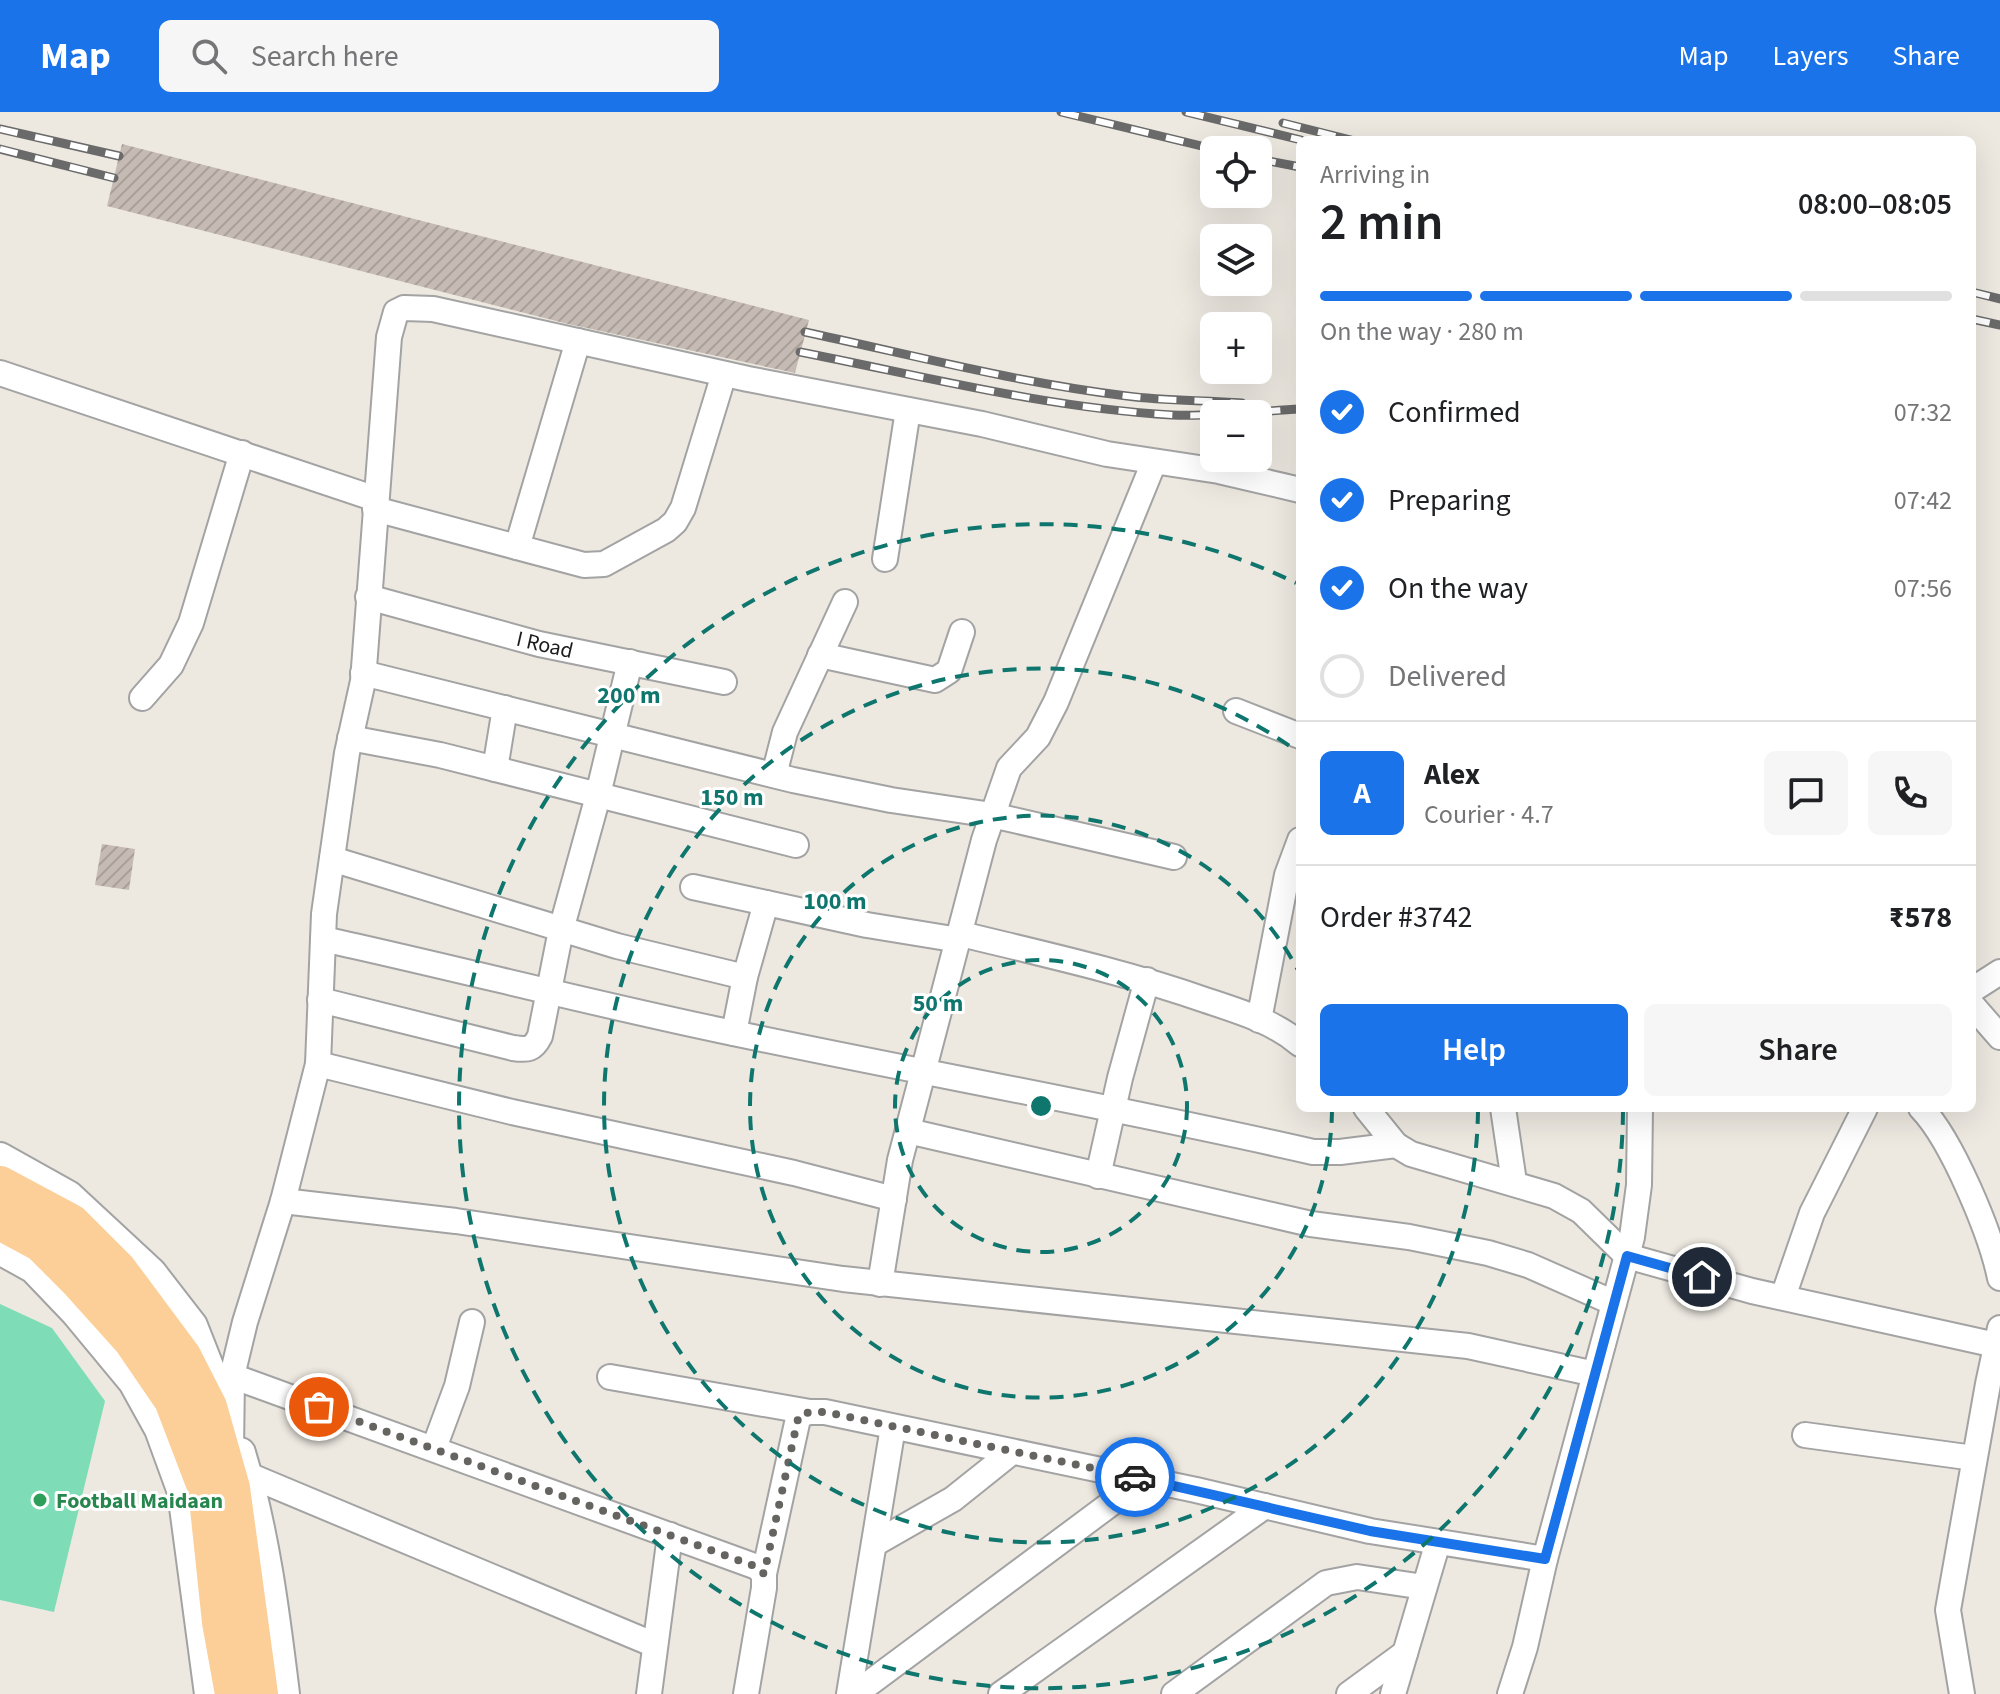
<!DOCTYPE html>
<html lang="en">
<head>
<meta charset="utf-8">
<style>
	body { margin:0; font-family:"Source Sans 3",sans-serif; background:#f6f6f6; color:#202124; height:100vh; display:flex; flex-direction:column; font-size:30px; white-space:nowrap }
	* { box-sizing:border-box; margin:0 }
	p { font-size:26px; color:#757577 }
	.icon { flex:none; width:44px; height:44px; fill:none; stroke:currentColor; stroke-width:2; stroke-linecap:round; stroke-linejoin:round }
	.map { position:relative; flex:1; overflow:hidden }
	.drawer { position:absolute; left:1296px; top:24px; width:680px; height:976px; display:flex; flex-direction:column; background:#fff; border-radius:12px; box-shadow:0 8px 32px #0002 }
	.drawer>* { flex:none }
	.controls { position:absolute; left:1200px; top:24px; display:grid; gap:16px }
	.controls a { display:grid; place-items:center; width:72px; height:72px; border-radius:12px; background:#fff; box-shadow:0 8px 32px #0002; font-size:40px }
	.pin { position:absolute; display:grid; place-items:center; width:68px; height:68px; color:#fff; margin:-34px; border:4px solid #fff; border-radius:50%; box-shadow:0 2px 8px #0007 }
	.courier { position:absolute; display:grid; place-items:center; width:80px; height:80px; margin:-40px; border:6px solid #1a73e8; border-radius:50%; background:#fff; color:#222; box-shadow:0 2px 10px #0007 }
	.overview em { font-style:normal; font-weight:600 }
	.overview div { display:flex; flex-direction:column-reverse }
	.overview { display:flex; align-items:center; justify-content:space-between; height:136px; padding:0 24px }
	h1 { font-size:52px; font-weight:600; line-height:60px }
	.bar { display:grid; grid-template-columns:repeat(4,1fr); gap:12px 8px; align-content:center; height:96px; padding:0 24px }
	.bar i { height:10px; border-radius:6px; background:#e0e0e0 }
	.bar .selected { background:#1a73e8 }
	.bar p { grid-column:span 4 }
	.line { display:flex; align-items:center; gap:20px; padding:0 24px; border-top:2px solid #e0e0e0 }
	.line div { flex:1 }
	.round { display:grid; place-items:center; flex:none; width:84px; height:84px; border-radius:12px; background:#f6f6f6 }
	ol { padding:0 24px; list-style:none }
	li { display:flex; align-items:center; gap:24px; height:88px }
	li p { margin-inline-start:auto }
	li .icon { padding:8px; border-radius:50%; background:#1a73e8; color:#fff; stroke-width:4 }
	li:last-child { color:#757577 }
	li i { width:44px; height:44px; border:4px solid #e0e0e0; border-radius:50% }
	.button { display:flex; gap:16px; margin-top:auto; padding:16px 24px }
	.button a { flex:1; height:92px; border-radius:12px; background:#1a73e8; color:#fff; font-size:32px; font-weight:600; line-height:92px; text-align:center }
	.button a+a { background:#f6f6f6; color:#202124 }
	header { display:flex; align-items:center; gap:48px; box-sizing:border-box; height:112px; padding:0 40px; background:#1a73e8; color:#fff }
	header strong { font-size:38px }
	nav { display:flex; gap:44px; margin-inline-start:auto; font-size:28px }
	.search { width:560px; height:72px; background:#f6f6f6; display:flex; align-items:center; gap:20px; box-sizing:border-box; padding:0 28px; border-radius:12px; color:#757577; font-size:30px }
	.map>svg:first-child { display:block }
</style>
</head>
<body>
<header>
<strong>Map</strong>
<div class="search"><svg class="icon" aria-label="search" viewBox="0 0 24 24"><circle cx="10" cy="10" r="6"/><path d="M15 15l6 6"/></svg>Search here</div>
<nav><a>Map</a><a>Layers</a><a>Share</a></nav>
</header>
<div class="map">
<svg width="2000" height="1582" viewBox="0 0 2000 1582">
	<defs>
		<pattern id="building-hatch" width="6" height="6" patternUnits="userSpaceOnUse" patternTransform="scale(2)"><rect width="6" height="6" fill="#c5bbb4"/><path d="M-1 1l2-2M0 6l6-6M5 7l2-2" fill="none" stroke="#a9a09a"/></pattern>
	</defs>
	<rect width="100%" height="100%" fill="#ede9e1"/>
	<path fill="#7eddb7" d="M 0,1192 L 52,1216 L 105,1289 L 54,1500 L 0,1488 Z"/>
	<g fill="url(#building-hatch)">
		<path d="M 122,32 L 809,208 L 795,261 L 568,212 L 107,94 Z"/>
		<path d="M 102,732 L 135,737 L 129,778 L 95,773 Z"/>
	</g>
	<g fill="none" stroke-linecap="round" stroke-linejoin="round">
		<defs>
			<g id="minor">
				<path d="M 0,261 L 376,387"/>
				<path d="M 375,397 L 584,453 L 604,452 L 666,418 L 675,410 L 683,396 L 724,262"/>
				<path d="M 517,435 L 578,229"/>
				<path d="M 885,447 L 908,298"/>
				<path d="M 368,485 L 539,532 L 724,570"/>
				<path d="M 820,543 L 935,568 L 949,559 L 962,520"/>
				<path d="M 363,561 L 793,668 L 891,688 L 992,703 L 1174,745"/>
				<path d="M 142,586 L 171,553 L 191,511 L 242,341"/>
				<path d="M 1236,599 L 1300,624"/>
				<path d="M 350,626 L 440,643 L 796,733"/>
				<path d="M 495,657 L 505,596"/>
				<path d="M 774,663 L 785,620 L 845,490"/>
				<path d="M 332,747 L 617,834 L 745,865"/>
				<path d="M 693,775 L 867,813 L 959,828"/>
				<path d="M 961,822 C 1043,842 1125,860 1205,888 C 1238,899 1273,909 1300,932"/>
				<path d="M 323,827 C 455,856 586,890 719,918 C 917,960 1116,995 1313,1040 L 1340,1040 L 1396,1033"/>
				<path d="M 1972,878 L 2000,860"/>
				<path d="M 320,888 L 513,936 C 528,938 533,938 540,924 L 561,818 L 595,695 L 630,550"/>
				<path d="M 1972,893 L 2000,925"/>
				<path d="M 1259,908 L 1287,763 L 1300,728"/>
				<path d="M 734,921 L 745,865 L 766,791"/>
				<path d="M 318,952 L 512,1000 L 794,1061 L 894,1087"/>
				<path d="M 1366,996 L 1396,1033 L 1411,1042 L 1554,1084 L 1581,1099 L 1627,1144 L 1752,1179 L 1996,1233"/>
				<path d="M 1503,996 L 1514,1070"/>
				<path d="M 1921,996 C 1952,1028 1991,1122 2000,1166"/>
				<path d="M 908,1019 L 1311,1112 L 1409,1125 L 1488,1141 L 1528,1153 L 1614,1191"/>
				<path d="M 1098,1064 L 1120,966 L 1147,868"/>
				<path d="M 283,1089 L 456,1109 L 843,1167 L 1468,1234 L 1595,1262"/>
				<path d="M 880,1172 L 900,1048 L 984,728 L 1009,656 L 1038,625 L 1056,590 L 1154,350"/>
				<path d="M 1783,1185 L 1812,1101 L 1865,996"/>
				<path d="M 232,1264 L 757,1455 L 764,1462 L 764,1476 L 746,1582"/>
				<path d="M 610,1265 L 810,1300"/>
				<path d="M 1805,1323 L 1974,1346"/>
				<path d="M 434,1336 L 457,1274 L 472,1210"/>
				<path d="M 231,1338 L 232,1264 L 245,1210 L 283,1089 L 318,952 L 324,802 L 347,641 L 363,569 L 389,225 L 396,200 L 404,196 L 433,197 L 748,267 L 982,312 L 1107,342 L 1219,359 L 1300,378"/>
				<path d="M 246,1362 L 655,1533"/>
				<path d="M 874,1432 L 953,1387 L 1012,1340"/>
				<path d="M 764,1462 L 797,1311 L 799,1303 L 810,1300 L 825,1300 L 1196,1378 L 1370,1419 L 1545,1447"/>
				<path d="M 649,1582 L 670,1423"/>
				<path d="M 849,1582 L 893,1315"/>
				<path d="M 855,1582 L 1144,1367"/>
				<path d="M 1001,1582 L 1265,1394"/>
				<path d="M 1174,1582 L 1326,1471 L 1357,1465 L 1424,1475"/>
				<path d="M 1349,1582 L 1405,1541"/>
				<path d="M 1393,1582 L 1438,1430"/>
				<path d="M 1510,1582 L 1525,1535 L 1545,1447 L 1632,1125 L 1639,1073 L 1640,996"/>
				<path d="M 1962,1582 L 1948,1498 L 1988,1272 L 2000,1216"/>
			</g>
			<g id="tertiary">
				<path d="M 0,1046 L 68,1084 L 151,1161 L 192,1214 L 220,1285"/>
				<path d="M 0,1137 L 34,1156 L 76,1200 L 134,1270 L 160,1317 L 183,1380 L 210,1582"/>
				<path d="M 240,1341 C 264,1420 274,1500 284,1582"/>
			</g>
			<g id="primary">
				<path d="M 0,1073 L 71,1111 L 118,1158 L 182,1244 L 208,1295 L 231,1376 L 259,1582"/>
				<path d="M 0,1109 L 41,1131 L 78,1168 L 132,1228 L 173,1288 L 207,1377 L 221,1510 L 234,1582"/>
			</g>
		</defs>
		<use href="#minor" stroke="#a3a3a3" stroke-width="28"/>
		<use href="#tertiary" stroke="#a3a3a3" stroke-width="34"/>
		<use href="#primary" stroke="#936000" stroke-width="42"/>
		<use href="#minor" stroke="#fff" stroke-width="24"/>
		<use href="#tertiary" stroke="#fff" stroke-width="30"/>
		<use href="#primary" stroke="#fccf98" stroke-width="38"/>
		<defs>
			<g id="rail">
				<path d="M 1061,0 L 1218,38"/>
				<path d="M 1186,0 L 1301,28"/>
				<path d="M 1283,11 L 1351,28"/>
				<path d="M 0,17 L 119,44"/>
				<path d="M 0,37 L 114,66"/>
				<path d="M 1258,47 L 1300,55"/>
				<path d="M 1972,180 L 2000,187"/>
				<path d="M 1972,207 L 2000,213"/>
				<path d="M 805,220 C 912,243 1019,271 1127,284 C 1165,289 1204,288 1242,291"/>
				<path d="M 800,240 C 923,264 1047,296 1172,303 C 1214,305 1258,299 1300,297"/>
			</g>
		</defs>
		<use href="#rail" stroke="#6a6a6a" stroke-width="9"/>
		<use href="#rail" stroke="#fff" stroke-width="6" stroke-dasharray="18" stroke-linecap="butt"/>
	</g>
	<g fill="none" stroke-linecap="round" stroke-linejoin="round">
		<path stroke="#656461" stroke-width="8" stroke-dasharray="0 14.4" d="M 319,1295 L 757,1455 L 764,1462 L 797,1311 L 799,1303 L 810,1300 L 825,1300 L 1135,1365"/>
		<path stroke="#1a73e8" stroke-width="10" d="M 1135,1365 L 1370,1419 L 1545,1447 L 1627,1144 L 1702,1165"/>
	</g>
	<g fill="none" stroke="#0f766e" stroke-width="4" stroke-dasharray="14 10">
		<circle cx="1041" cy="994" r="146"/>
		<path d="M1332 997A291 291 0 1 1 1299 860"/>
		<path d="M1478 998A437 437 0 1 1 1298 640"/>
		<path d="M1623 999A582 582 0 1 1 1296 471"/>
	</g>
	<circle fill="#2e9e5b" stroke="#fff" stroke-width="3" cx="40" cy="1388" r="8"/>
	<g text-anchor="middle" stroke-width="6" stroke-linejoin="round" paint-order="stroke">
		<g font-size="22" fill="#1c1c1c" stroke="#fff">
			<text transform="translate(545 532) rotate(13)" y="8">I Road</text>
		</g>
		<g font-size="22" font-weight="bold" fill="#27864d" stroke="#fff" text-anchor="start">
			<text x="56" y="1396">Football Maidaan</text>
		</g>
	</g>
	<circle cx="1041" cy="994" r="12" fill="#0f766e" stroke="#fff" stroke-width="4"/>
	<g font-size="24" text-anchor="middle" font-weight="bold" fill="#0f766e" stroke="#fff" stroke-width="6" stroke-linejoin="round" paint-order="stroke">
		<text x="629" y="591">200 m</text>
		<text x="732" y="693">150 m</text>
		<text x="835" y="797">100 m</text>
		<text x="938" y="899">50 m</text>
	</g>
</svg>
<div class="controls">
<a><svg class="icon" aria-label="locate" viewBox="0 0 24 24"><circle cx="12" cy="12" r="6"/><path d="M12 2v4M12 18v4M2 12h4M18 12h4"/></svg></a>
<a><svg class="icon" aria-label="layers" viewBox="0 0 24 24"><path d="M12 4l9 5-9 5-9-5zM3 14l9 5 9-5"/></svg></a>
<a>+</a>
<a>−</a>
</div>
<div class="pin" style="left:319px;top:1295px;background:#ea580c"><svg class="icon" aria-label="bag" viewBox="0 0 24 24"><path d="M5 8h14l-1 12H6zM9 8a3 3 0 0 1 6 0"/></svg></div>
<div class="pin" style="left:1702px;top:1165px;background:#1f2937"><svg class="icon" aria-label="home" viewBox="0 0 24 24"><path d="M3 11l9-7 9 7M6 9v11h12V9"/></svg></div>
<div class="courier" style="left:1135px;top:1365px"><svg class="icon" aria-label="car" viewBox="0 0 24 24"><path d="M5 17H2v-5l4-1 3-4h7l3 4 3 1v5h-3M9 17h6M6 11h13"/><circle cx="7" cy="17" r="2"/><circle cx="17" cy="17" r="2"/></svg></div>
<section class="drawer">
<div class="overview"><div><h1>2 min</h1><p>Arriving in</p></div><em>08:00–08:05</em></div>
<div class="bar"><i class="selected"></i><i class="selected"></i><i class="selected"></i><i></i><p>On the way · 280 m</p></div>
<ol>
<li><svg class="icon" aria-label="check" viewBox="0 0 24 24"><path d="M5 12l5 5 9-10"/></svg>Confirmed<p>07:32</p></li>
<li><svg class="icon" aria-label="check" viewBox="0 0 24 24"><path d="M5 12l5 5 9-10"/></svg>Preparing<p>07:42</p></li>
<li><svg class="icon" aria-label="check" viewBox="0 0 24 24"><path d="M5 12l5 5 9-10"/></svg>On the way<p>07:56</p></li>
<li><i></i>Delivered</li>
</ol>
<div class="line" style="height:144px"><b class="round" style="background:#1a73e8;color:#fff">A</b><div><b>Alex</b><p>Courier · 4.7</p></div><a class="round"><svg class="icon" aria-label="chat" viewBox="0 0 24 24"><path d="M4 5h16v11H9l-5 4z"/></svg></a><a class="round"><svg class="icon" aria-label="phone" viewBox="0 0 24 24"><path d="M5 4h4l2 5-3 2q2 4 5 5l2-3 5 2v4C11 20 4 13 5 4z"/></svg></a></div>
<div class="line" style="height:104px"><div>Order #3742</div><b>₹578</b></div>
<div class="button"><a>Help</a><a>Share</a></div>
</section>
</div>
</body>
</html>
